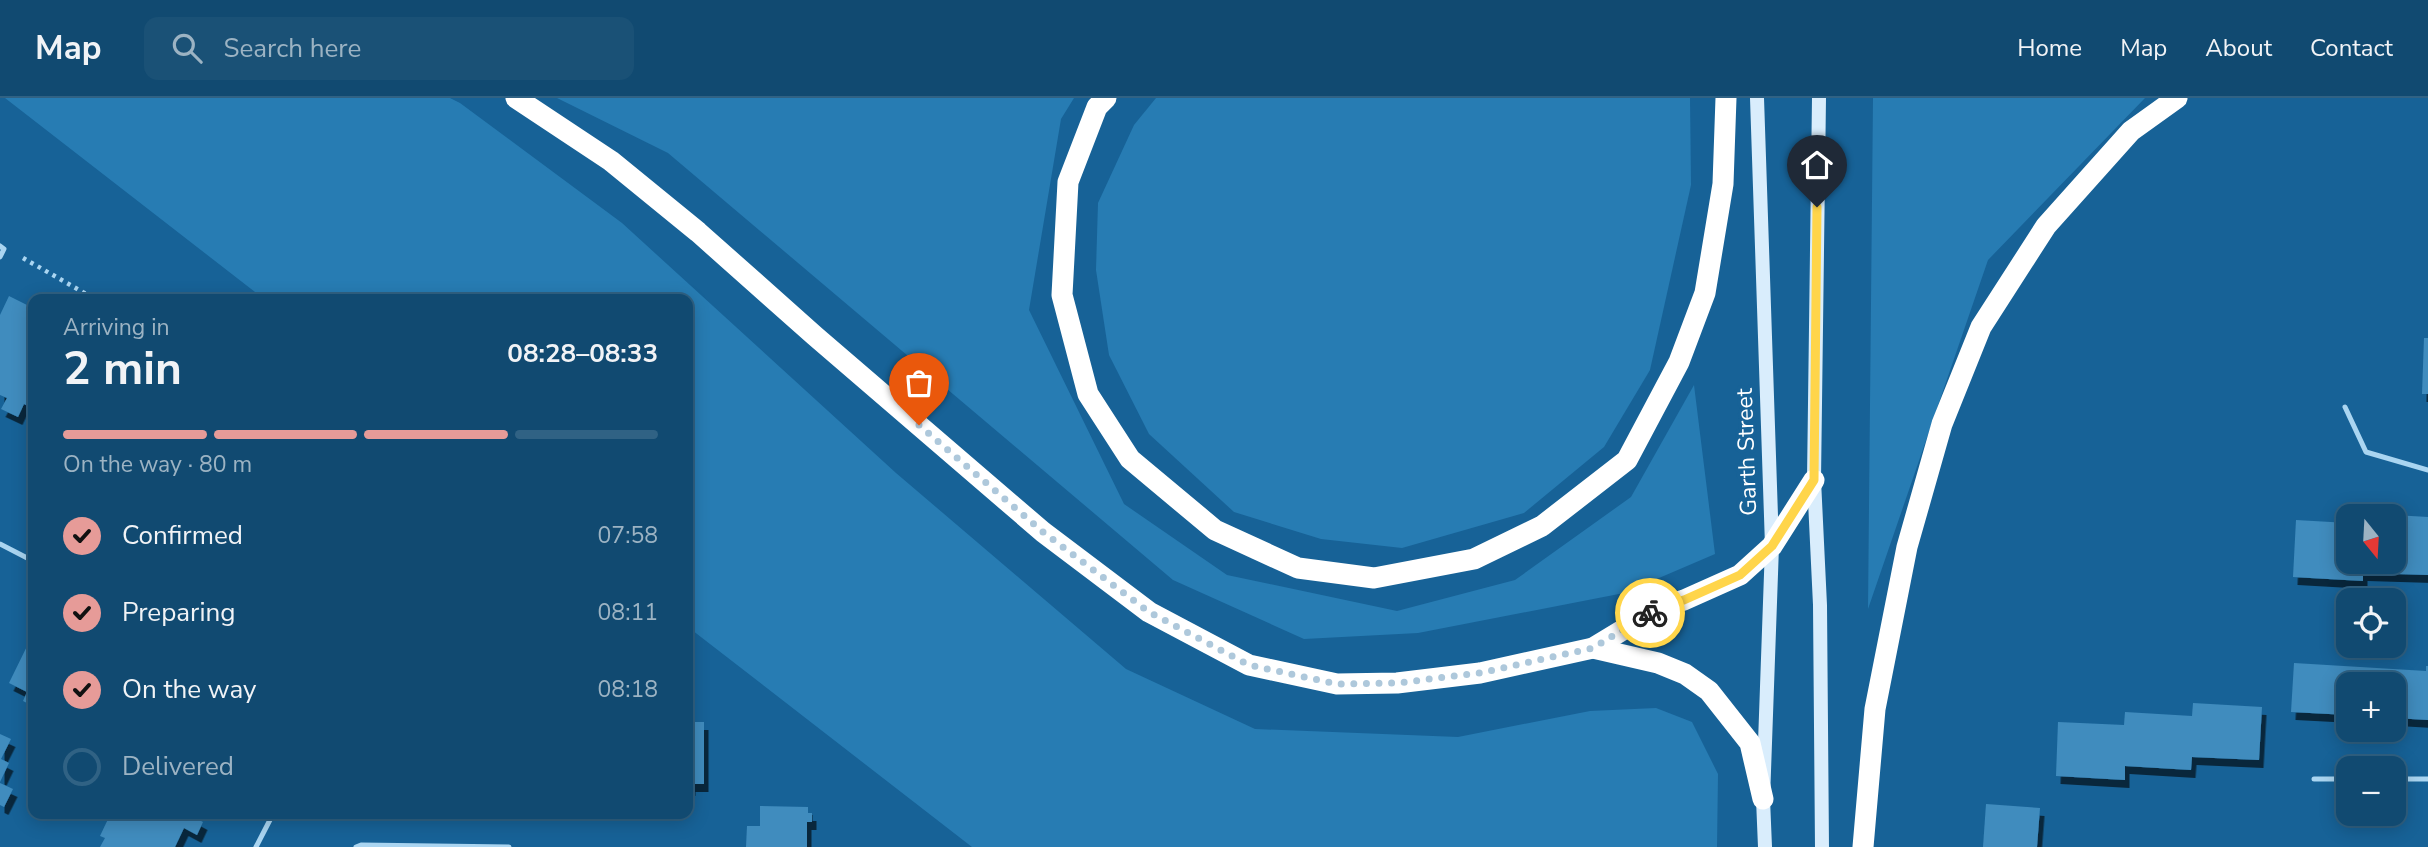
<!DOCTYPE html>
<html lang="en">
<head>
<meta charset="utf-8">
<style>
	body { margin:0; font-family:"Nunito Sans",sans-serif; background:#1a5176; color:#f1f3f6; height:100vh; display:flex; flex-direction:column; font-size:26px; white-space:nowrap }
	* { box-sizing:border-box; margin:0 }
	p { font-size:23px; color:#9cb3c3 }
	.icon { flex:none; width:38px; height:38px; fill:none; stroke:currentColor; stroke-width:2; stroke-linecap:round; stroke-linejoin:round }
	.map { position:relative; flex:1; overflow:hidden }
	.details { position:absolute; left:28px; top:196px; width:665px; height:525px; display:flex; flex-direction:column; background:#114a71; border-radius:14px; box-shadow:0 4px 18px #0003,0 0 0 2px #306284 }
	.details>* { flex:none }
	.needle { width:46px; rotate:162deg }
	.fabs { position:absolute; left:2336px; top:406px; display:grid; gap:14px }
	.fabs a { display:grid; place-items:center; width:70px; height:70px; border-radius:14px; background:#114a71; box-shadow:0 4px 18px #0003,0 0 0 2px #306284; font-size:35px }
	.pin { position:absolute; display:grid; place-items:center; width:60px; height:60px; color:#fff; margin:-72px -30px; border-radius:50% 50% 50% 0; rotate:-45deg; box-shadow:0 0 7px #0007 }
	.pin .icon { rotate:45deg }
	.courier { position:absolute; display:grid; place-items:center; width:70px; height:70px; margin:-35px; border:5px solid #ffd54a; border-radius:50%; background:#fff; color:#222; box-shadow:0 2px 9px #0007 }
	.overview em { font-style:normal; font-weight:700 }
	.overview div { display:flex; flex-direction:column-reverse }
	.overview { display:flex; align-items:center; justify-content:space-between; height:119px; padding:0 35px }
	h1 { font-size:46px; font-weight:700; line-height:52px }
	.bar { display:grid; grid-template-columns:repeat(4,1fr); gap:10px 7px; align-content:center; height:84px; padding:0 35px }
	.bar i { height:9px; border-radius:5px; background:#306284 }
	.bar .active { background:#e69b98 }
	.bar p { grid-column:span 4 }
	ol { padding:0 35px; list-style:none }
	li { display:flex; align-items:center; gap:21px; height:77px }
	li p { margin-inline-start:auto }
	li .icon { padding:7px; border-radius:50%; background:#e69b98; color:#111; stroke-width:4 }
	li:last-child { color:#9cb3c3 }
	li i { width:38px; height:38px; border:4px solid #306284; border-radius:50% }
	header { display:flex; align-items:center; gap:42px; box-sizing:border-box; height:98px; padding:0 35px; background:#114a71; border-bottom:2px solid #306284 }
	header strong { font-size:33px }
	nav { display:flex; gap:38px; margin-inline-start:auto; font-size:24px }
	.search { width:490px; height:63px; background:#1a5176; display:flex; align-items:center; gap:18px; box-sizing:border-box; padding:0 24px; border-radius:14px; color:#9cb3c3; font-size:26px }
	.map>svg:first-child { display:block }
</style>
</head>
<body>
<header>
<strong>Map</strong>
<div class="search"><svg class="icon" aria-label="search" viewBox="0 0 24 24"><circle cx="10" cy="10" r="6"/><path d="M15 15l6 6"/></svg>Search here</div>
<nav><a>Home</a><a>Map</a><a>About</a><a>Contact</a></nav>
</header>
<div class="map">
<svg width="2428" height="749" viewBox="0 0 2428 749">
	<defs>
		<filter id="shadow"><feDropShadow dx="4.5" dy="8" stdDeviation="0" flood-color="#0009"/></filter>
	</defs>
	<rect width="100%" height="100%" fill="#176297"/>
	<g fill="#277cb3">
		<path d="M 5,0 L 450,0 L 460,5 L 622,125 L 896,375 L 1126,571 L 1255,631 L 1458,639 L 1590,613 L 1656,610 L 1692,624 L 1718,676 L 1717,749 L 972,749 L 688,529 L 688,201 L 264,201 Z"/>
		<path d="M 557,0 L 1074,0 L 1061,21 L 1029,212 L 1124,406 L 1227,477 L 1397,513 L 1515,482 L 1631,399 L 1694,287 L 1715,456 L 1624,495 L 1418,535 L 1304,541 L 1173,482 L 668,55 Z"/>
		<path d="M 1156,0 L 1690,0 L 1691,87 L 1650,272 L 1604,349 L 1524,415 L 1402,450 L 1321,441 L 1234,414 L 1149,336 L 1109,257 L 1096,172 L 1098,105 L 1134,27 Z"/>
		<path d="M 1873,0 L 2145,0 L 1988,162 L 1868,511 Z"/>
	</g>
	<g fill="#408cbe" filter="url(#shadow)">
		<path d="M 9,198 L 33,210 L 33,311 L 24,306 L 18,319 L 1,311 L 7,300 L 0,297 L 0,217 Z"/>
		<path d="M 2424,240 L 2428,240 L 2428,296 L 2422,296 Z"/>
		<path d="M 2394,417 L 2428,419 L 2428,477 L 2363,475 L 2363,483 L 2293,479 L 2296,422 L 2348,425 L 2348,464 L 2394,464 Z"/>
		<path d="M 33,536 L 33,608 L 23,603 L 27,594 L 9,585 Z"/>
		<path d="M 2294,565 L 2426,573 L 2426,568 L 2428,568 L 2428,622 L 2394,620 L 2394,586 L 2348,586 L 2348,617 L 2291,614 Z"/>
		<path d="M 2193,605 L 2262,609 L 2259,662 L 2192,659 L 2191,672 L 2125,668 L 2125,682 L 2056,678 L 2058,624 L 2124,627 L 2125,614 L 2192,618 Z"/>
		<path d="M 688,624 L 704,624 L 704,686 L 691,686 L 691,690 L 688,689 Z"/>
		<path d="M 0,636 L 11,641 L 1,661 L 9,665 L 0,684 Z"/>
		<path d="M 0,685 L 13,691 L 4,709 L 0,707 Z"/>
		<path d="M 1986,706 L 2040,710 L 2037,749 L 1983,749 Z"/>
		<path d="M 760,708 L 808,709 L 808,715 L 812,715 L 812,724 L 807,724 L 807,749 L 746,749 L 747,728 L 760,728 Z"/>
		<path d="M 102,716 L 193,716 L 192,718 L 203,724 L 197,737 L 184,730 L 175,749 L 100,749 L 105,740 L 100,738 L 109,719 Z"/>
	</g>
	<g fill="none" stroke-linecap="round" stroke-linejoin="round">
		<path stroke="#aad5f1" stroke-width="4.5" stroke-dasharray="3.5 5" stroke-linecap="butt" d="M 23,160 L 95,201"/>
		<g stroke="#aad5f1" stroke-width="5">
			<path d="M 0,148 L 4,151 L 0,159"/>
			<path d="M 2345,309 L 2366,354 L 2428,372"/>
			<path d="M 0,446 L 33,463"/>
			<path d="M 2314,681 L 2348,681"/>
			<path d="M 2394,681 L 2428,681"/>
			<path d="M 256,749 L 273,716"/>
			<path d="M 356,749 L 361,747 L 509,749"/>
		</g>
		<g stroke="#d9edfc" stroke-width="14">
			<path d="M 1757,0 L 1772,448 L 1763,701 L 1765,749"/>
			<path d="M 1819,0 L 1814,382 L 1820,507 L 1822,749"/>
		</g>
		<g stroke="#fff" stroke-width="21">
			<path d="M 516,0 L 611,63 L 698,134 L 815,238 L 1043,434 L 1149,514 L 1249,567 L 1337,586 L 1397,585 L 1480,575 L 1593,550 L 1659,510 L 1684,502 L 1740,477 L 1772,448 L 1814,382"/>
			<path d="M 1106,0 L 1097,9 L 1068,84 L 1062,197 L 1088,296 L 1130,361 L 1215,432 L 1298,470 L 1374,480 L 1474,461 L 1542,428 L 1627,362 L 1679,264 L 1705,195 L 1723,86 L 1726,0"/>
			<path d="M 1593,550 L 1658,565 L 1685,576 L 1709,593 L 1750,645 L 1763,701"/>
			<path d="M 1863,749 L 1875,611 L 1907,449 L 1942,326 L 1981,229 L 2046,128 L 2131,33 L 2177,0"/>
		</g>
	</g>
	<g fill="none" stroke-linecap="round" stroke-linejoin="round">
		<path stroke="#aec8db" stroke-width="7" stroke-dasharray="0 12.6" d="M 919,327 L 1043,434 L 1149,514 L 1249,567 L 1337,586 L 1397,585 L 1480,575 L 1593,550 L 1650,515"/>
		<path stroke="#ffd54a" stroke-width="9" d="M 1650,515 L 1659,510 L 1684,502 L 1740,477 L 1772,448 L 1814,382 L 1817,109"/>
	</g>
	<g text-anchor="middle" stroke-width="7" stroke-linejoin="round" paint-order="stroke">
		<g font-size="23" fill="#fff" stroke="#176297">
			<text transform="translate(1746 354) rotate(-92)" y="8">Garth Street</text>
		</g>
	</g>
</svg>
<div class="fabs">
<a><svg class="needle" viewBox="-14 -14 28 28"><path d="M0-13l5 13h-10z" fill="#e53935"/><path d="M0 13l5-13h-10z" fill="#9cb3c3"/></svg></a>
<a><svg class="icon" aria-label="locate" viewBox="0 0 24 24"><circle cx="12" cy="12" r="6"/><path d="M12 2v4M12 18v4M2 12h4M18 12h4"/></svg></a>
<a>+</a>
<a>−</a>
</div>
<div class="pin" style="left:919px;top:327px;background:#ea580c"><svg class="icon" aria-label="bag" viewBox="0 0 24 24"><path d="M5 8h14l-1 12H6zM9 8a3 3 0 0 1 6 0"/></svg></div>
<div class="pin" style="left:1817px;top:109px;background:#1f2937"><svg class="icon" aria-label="home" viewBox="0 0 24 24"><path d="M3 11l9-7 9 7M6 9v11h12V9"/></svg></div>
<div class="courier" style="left:1650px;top:515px"><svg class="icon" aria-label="bike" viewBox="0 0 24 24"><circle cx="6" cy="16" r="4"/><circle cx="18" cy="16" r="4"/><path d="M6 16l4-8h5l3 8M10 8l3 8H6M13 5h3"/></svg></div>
<section class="details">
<div class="overview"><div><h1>2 min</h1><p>Arriving in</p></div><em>08:28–08:33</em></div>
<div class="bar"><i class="active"></i><i class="active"></i><i class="active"></i><i></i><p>On the way · 80 m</p></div>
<ol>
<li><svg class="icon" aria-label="check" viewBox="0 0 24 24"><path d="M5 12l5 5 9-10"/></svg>Confirmed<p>07:58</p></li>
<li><svg class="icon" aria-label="check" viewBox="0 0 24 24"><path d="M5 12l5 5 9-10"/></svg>Preparing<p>08:11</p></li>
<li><svg class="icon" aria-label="check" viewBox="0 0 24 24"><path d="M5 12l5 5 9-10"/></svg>On the way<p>08:18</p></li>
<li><i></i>Delivered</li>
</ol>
</section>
</div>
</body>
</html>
